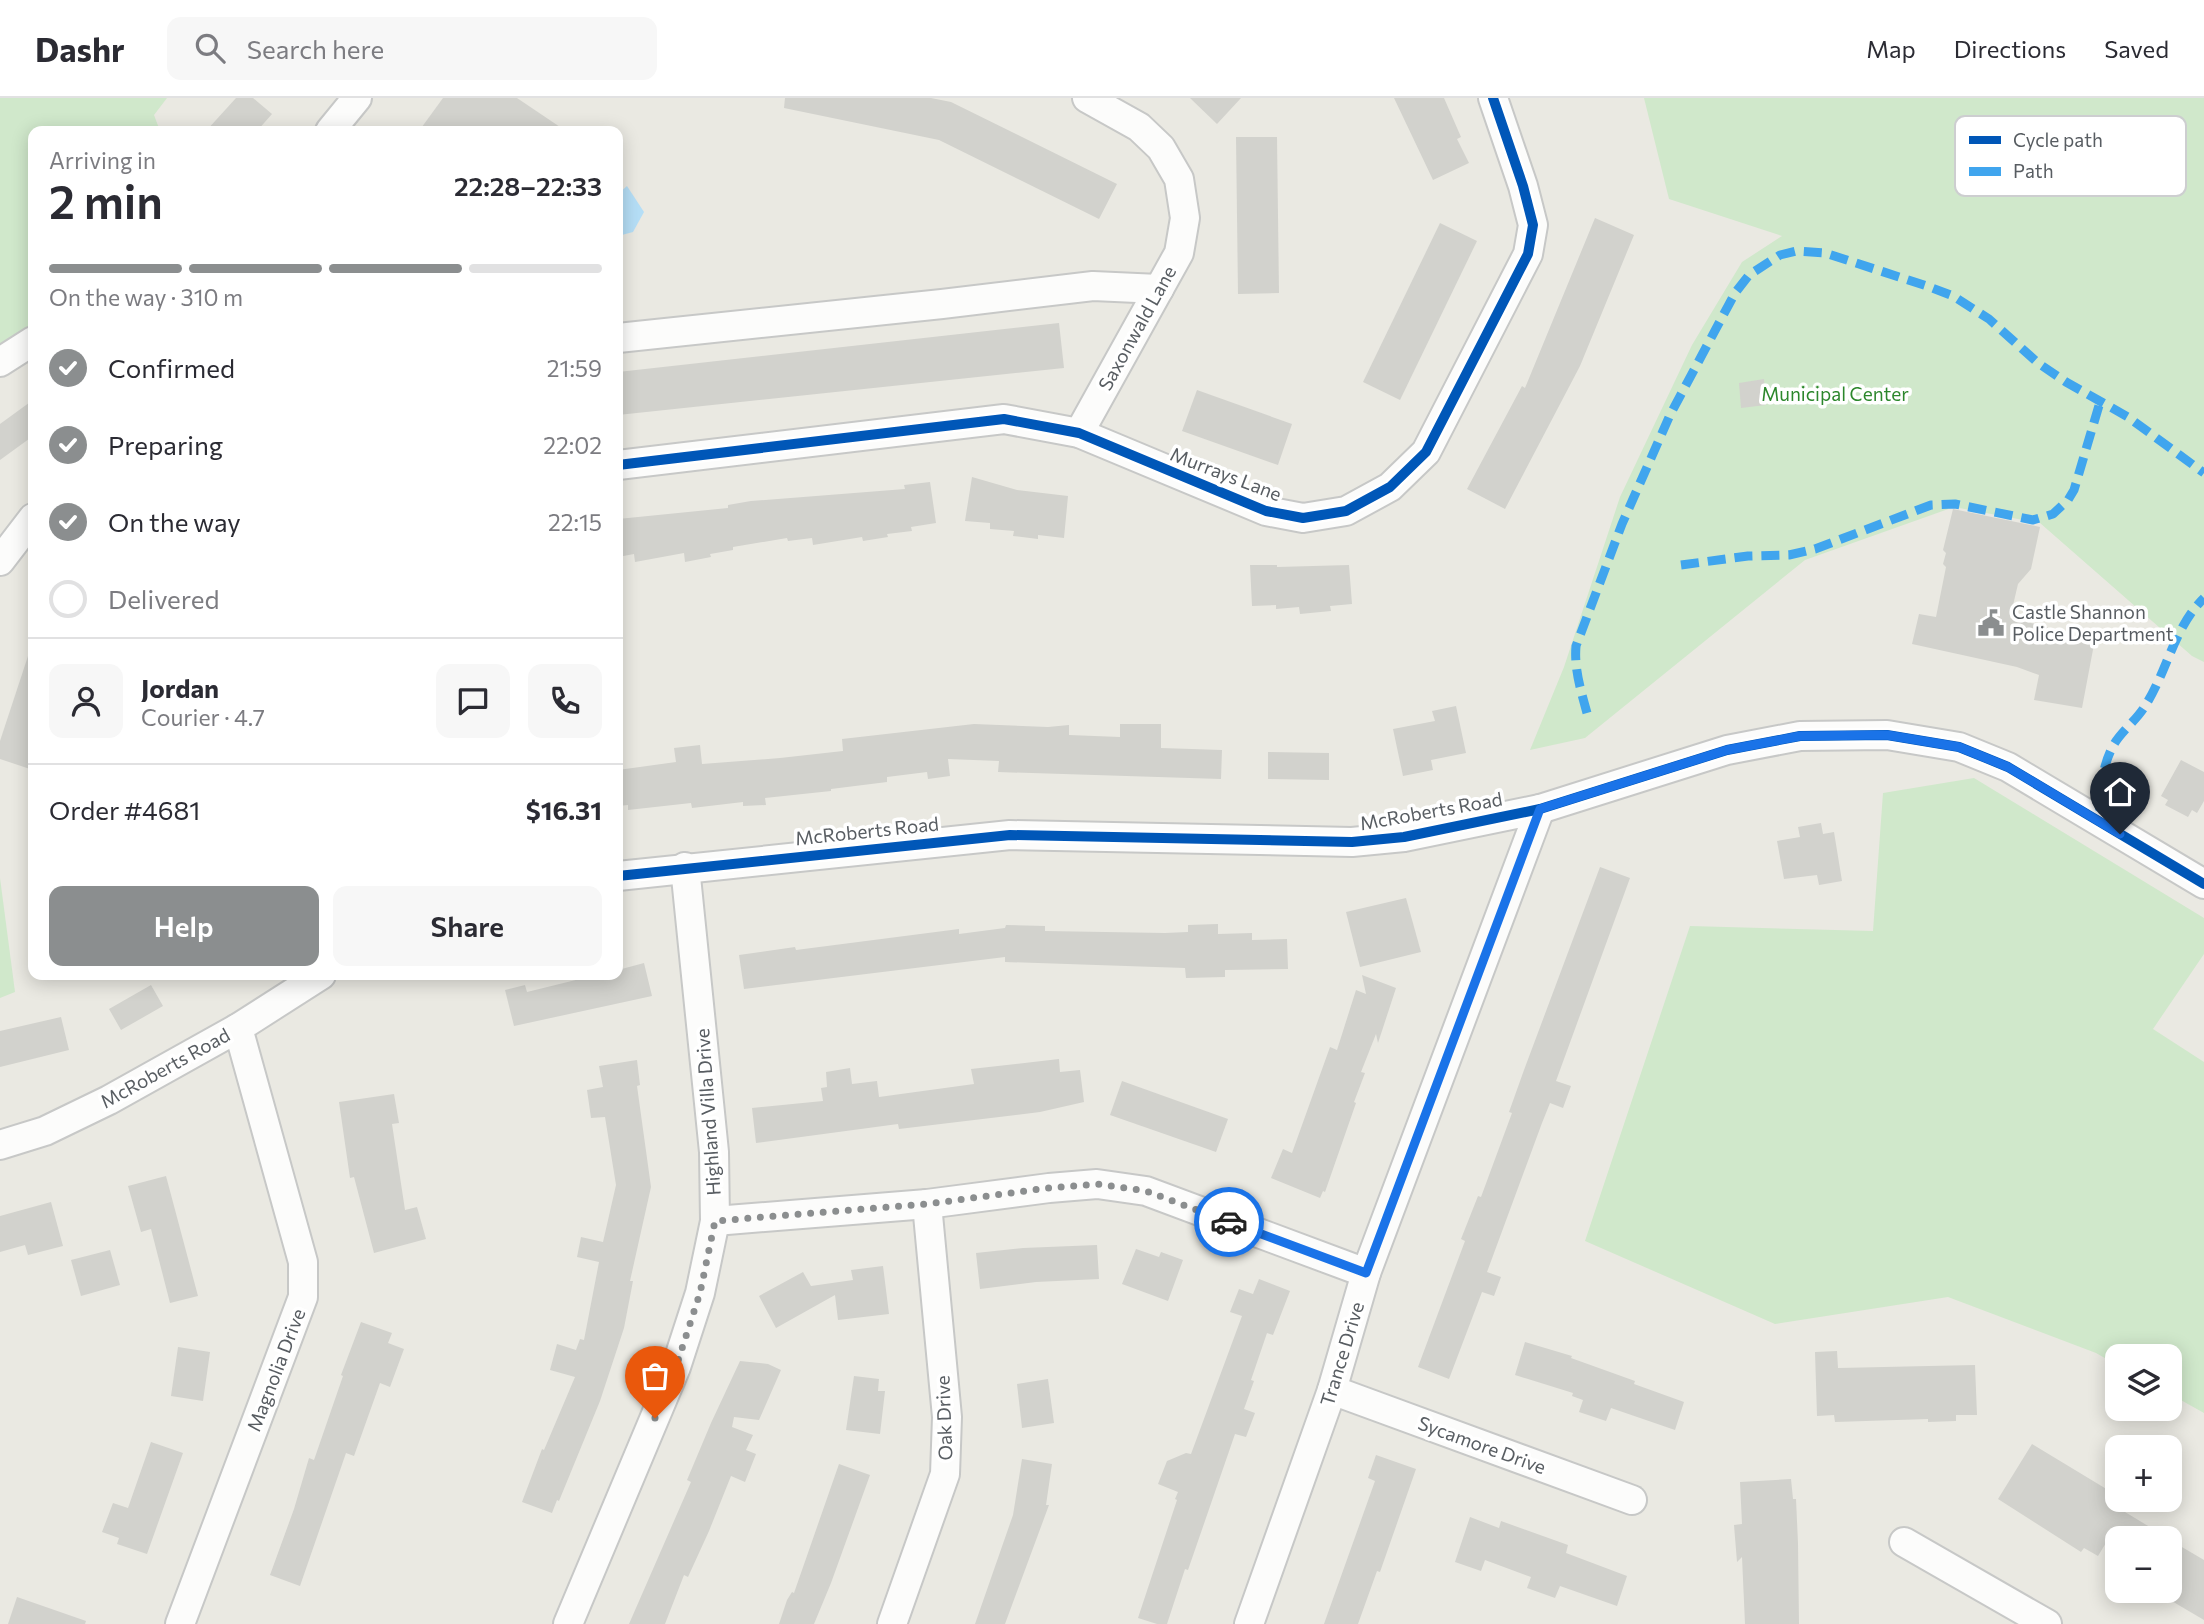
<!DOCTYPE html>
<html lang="en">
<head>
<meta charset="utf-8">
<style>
	body { margin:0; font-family:Commissioner,sans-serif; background:#f7f7f7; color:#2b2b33; height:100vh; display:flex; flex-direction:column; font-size:26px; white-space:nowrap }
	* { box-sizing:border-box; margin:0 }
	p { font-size:23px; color:#7c7c81 }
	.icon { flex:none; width:38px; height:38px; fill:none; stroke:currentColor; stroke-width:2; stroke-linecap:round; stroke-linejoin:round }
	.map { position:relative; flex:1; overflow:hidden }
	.details { position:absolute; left:28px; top:28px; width:595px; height:854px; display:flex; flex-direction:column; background:#fff; border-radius:14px; box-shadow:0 4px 18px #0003 }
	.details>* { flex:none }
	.fabs { position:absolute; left:2105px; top:1246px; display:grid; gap:14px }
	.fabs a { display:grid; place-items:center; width:77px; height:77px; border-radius:14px; background:#fff; box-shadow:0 4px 18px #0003; font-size:35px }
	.pin { position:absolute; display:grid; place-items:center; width:60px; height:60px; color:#fff; margin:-72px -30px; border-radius:50% 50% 50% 0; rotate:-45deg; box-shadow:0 0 7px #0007 }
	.pin .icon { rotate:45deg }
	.courier { position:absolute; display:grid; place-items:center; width:70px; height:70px; margin:-35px; border:5px solid #1a73e8; border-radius:50%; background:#fff; color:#222; box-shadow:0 2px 9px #0007 }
	.overview em { font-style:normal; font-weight:600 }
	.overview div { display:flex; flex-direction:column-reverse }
	.overview { display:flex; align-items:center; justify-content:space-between; height:119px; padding:0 21px }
	h1 { font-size:46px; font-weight:600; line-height:52px }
	.bar { display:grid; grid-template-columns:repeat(4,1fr); gap:10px 7px; align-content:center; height:84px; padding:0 21px }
	.bar i { height:9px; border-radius:5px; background:#e1e1e2 }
	.bar .current { background:#8b8e8f }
	.bar p { grid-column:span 4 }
	.line { display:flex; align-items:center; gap:18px; padding:0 21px; border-top:2px solid #e1e1e2 }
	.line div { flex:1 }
	.round { display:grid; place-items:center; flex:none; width:74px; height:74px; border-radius:14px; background:#f7f7f7 }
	ol { padding:0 21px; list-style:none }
	li { display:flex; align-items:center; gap:21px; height:77px }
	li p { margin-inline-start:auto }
	li .icon { padding:7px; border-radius:50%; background:#8b8e8f; color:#fff; stroke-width:4 }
	li:last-child { color:#7c7c81 }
	li i { width:38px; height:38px; border:4px solid #e1e1e2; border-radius:50% }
	.primary-button { display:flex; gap:14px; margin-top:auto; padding:14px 21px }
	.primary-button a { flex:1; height:80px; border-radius:14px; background:#8b8e8f; color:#fff; font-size:28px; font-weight:600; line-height:80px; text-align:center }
	.primary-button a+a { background:#f7f7f7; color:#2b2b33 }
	header { display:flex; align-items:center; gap:42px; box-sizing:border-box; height:98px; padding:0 35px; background:#fff; border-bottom:2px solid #e1e1e2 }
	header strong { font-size:33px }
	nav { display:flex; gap:38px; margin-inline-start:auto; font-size:24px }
	.search { width:490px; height:63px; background:#f7f7f7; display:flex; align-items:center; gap:18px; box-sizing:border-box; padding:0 24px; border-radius:14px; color:#7c7c81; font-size:26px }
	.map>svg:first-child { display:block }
</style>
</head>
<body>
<header>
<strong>Dashr</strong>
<div class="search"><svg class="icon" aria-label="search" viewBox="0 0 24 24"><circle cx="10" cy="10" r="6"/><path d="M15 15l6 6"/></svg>Search here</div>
<nav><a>Map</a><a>Directions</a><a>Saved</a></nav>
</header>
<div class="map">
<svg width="2204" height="1526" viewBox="0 0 2204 1526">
	<rect width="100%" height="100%" fill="#eae9e2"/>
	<g fill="#d0e8cb">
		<path d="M 0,0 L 167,0 L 154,17 L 160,33 L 33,33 L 33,245 L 0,269 Z"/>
		<path d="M 1644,0 L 2204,0 L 2204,564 L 2192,558 L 2040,425 L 1954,409 L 1805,462 L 1585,640 L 1530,652 L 1564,569 L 1620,399 L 1692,247 L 1742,164 L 1782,138 L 1669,101 Z"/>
		<path d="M 1974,680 L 2204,820 L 2204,856 L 2153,931 L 2204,964 L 2204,1315 L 2170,1296 L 2170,1258 L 2118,1258 L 2117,1267 L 2096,1255 L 1948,1199 L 1775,1226 L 1585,1143 L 1690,828 L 1873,833 L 1883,695 Z"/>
		<path d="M 0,780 L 15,894 L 0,900 Z"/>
	</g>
	<path fill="#b5def6" d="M 627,88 L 644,114 L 633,134 L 618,138 L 618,96 Z"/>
	<g fill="#d2d2cd">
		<path d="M 236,0 L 253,0 L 272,16 L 257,33 L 206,33 Z"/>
		<path d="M 443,0 L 517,0 L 566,33 L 419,33 Z"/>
		<path d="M 785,0 L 931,0 L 951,4 L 1117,86 L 1099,121 L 939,42 L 784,10 Z"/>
		<path d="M 1190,0 L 1241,0 L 1217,26 Z"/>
		<path d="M 1394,0 L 1444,0 L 1461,39 L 1457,41 L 1469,65 L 1433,82 Z"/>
		<path d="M 1236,39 L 1277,39 L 1279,195 L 1238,196 Z"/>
		<path d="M 1595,120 L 1634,137 L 1580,268 L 1505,411 L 1467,391 L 1522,288 L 1525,290 Z"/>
		<path d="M 1440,125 L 1477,143 L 1400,302 L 1363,284 Z"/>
		<path d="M 1059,225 L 1064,270 L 618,317 L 618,274 Z"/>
		<path d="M 1764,281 L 1766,307 L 1741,310 L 1739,285 Z"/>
		<path d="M 1197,292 L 1292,326 L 1278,367 L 1182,333 Z"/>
		<path d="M 33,302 L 33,338 L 0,362 L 0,326 Z"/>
		<path d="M 972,379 L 1017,392 L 1068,398 L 1064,440 L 1038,437 L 1038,441 L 1013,438 L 1014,433 L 990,431 L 990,425 L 965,423 Z"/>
		<path d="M 930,384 L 936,425 L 911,429 L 912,433 L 887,436 L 888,439 L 863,443 L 862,439 L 813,447 L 812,440 L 788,443 L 787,440 L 733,449 L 733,452 L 710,456 L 711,459 L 685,464 L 684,455 L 635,464 L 634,456 L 618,459 L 618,421 L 728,410 L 728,407 L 751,403 L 905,391 L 904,387 Z"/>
		<path d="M 1953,411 L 2040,429 L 2031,471 L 2018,486 L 2010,520 L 2047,529 L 2050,532 L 2095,541 L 2082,610 L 2034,602 L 2039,577 L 2017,569 L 1912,546 L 1919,516 L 1936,519 L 1946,469 L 1943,466 L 1946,455 L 1943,452 Z"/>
		<path d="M 1250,467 L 1277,467 L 1277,469 L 1349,467 L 1352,506 L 1330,508 L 1331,513 L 1300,516 L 1299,509 L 1276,511 L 1276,507 L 1252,508 Z"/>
		<path d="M 29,555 L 33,556 L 33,672 L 0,661 L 0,643 Z"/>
		<path d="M 1456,608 L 1466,655 L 1431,662 L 1433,672 L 1403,678 L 1393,631 L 1435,623 L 1432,613 Z"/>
		<path d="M 974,626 L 1048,629 L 1069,627 L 1069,637 L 1120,639 L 1120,626 L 1161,626 L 1161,650 L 1222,652 L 1221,681 L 998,674 L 999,663 L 948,661 L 950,678 L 928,681 L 927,674 L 887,679 L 887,684 L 831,691 L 831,693 L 765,700 L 766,707 L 743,708 L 743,704 L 692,710 L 691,705 L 628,712 L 628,707 L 618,708 L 618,672 L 676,664 L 674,650 L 700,647 L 702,666 L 780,660 L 843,653 L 842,641 Z"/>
		<path d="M 1268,654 L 1329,655 L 1329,682 L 1268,681 Z"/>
		<path d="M 2181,662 L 2204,674 L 2204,703 L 2197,715 L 2192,712 L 2188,719 L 2165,707 L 2168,702 L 2161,698 Z"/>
		<path d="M 1821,725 L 1823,736 L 1834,734 L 1842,783 L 1819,787 L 1817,777 L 1784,781 L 1777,743 L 1800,739 L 1798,729 Z"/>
		<path d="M 1600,769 L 1630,780 L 1556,983 L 1571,988 L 1563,1010 L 1550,1005 L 1542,1025 L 1487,1174 L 1501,1179 L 1494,1198 L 1482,1194 L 1449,1281 L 1418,1269 L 1465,1143 L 1461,1141 L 1478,1098 L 1481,1099 L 1512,1015 L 1509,1014 L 1524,972 Z"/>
		<path d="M 1406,800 L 1421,854 L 1360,869 L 1346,814 Z"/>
		<path d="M 1218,826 L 1218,836 L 1252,835 L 1252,842 L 1287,841 L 1288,871 L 1225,872 L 1225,879 L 1186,880 L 1185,870 L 1005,864 L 1005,859 L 744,891 L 739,857 L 795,849 L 796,852 L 959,831 L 959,836 L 1005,830 L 1006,827 L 1045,828 L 1045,833 L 1165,835 L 1188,834 L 1188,827 Z"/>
		<path d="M 644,865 L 652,898 L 514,928 L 505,892 L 525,887 L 527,894 L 596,877 L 618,877 L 618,872 Z"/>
		<path d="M 1362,877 L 1396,890 L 1378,945 L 1376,936 L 1361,974 L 1365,975 L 1354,1004 L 1356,1005 L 1325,1094 L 1323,1093 L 1320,1100 L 1271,1080 L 1283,1051 L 1292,1055 L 1330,949 L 1337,952 L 1356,892 L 1366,896 Z"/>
		<path d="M 151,887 L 163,908 L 121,932 L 109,911 Z"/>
		<path d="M 61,919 L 69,952 L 0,969 L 0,933 Z"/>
		<path d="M 1059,961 L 1060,974 L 1080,972 L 1084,1004 L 1040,1014 L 899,1031 L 898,1026 L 756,1045 L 752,1010 L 823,1003 L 821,990 L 827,989 L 826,974 L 850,970 L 852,986 L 877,983 L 879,999 L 974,986 L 971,971 Z"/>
		<path d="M 637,962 L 640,987 L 637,988 L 651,1089 L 630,1183 L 633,1183 L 624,1230 L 600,1303 L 559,1403 L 557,1402 L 552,1415 L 522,1404 L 542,1351 L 544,1352 L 575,1279 L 550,1272 L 557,1246 L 576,1252 L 580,1241 L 584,1242 L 599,1164 L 577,1159 L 581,1139 L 603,1144 L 616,1087 L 605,1019 L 591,1020 L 587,992 L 603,989 L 599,968 Z"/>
		<path d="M 1122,983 L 1228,1021 L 1216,1054 L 1110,1017 Z"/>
		<path d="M 394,996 L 399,1025 L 392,1026 L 405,1112 L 417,1109 L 426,1141 L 374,1155 L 354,1079 L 350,1080 L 339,1004 Z"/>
		<path d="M 166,1078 L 198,1198 L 170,1205 L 151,1131 L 141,1134 L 128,1088 Z"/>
		<path d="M 51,1104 L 63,1148 L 28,1157 L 25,1147 L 0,1154 L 0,1118 Z"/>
		<path d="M 1097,1147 L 1099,1181 L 1036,1184 L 980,1191 L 976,1155 L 1023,1150 Z"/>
		<path d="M 1136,1151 L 1159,1159 L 1161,1154 L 1183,1162 L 1168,1203 L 1122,1186 Z"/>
		<path d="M 110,1152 L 120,1187 L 81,1198 L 71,1162 Z"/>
		<path d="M 883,1168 L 889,1216 L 838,1222 L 835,1197 L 776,1230 L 759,1198 L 803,1174 L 811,1188 L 853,1182 L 851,1172 Z"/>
		<path d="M 1259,1181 L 1290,1193 L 1273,1237 L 1267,1235 L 1251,1282 L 1254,1283 L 1244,1311 L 1255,1315 L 1246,1339 L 1235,1336 L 1188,1472 L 1185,1471 L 1167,1526 L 1157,1526 L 1138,1520 L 1177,1402 L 1175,1401 L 1178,1394 L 1158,1386 L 1167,1363 L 1186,1355 L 1191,1356 L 1242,1218 L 1230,1214 L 1239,1191 L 1253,1196 Z"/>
		<path d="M 361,1224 L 392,1235 L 388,1245 L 404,1251 L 390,1289 L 380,1285 L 354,1358 L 346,1355 L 300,1488 L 270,1477 L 294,1411 L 309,1360 L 314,1362 L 343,1278 L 341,1277 Z"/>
		<path d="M 1525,1244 L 1572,1258 L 1571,1260 L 1635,1283 L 1634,1286 L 1684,1304 L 1675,1332 L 1611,1310 L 1606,1323 L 1579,1314 L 1583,1302 L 1572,1298 L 1573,1295 L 1515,1277 Z"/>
		<path d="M 178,1249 L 210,1254 L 203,1303 L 171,1298 Z"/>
		<path d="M 1837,1253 L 1838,1270 L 1975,1267 L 1977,1317 L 1956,1317 L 1956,1323 L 1928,1324 L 1928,1321 L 1835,1324 L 1834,1317 L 1817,1318 L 1815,1254 Z"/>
		<path d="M 740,1263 L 768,1266 L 781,1272 L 759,1322 L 734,1319 L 732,1329 L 753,1337 L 746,1352 L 756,1356 L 745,1384 L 731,1378 L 709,1433 L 688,1479 L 684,1477 L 665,1526 L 629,1526 L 691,1384 L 687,1382 L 711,1325 Z"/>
		<path d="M 854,1278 L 879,1281 L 878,1293 L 885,1293 L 880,1336 L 846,1332 Z"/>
		<path d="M 1048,1281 L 1054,1325 L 1022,1330 L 1017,1286 Z"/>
		<path d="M 151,1344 L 183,1355 L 147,1456 L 117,1446 L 119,1440 L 102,1434 L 113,1405 L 128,1410 Z"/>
		<path d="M 2032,1346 L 2118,1398 L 2118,1402 L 2124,1402 L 2131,1406 L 2125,1414 L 2168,1440 L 2109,1440 L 2098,1458 L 2084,1450 L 2081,1454 L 1998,1401 Z"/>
		<path d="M 1376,1357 L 1416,1371 L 1380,1474 L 1377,1473 L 1358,1526 L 1324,1526 L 1375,1383 L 1368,1380 Z"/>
		<path d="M 1022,1361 L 1052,1366 L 1046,1407 L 1049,1407 L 1005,1526 L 975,1526 L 1013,1417 Z"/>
		<path d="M 839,1366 L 870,1377 L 831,1485 L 814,1526 L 779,1526 L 787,1502 L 792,1494 L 794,1495 Z"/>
		<path d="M 1791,1381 L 1793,1401 L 1796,1401 L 1798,1445 L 1799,1526 L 1745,1526 L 1742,1459 L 1737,1464 L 1734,1427 L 1742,1426 L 1740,1384 Z"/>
		<path d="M 1470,1419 L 1499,1430 L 1501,1423 L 1568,1447 L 1566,1455 L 1627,1478 L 1617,1508 L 1560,1488 L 1555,1500 L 1527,1490 L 1531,1479 L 1485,1462 L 1481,1473 L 1455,1464 Z"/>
		<path d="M 2170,1442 L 2204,1462 L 2204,1522 L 2170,1502 Z"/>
		<path d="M 17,1499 L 86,1523 L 85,1526 L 8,1526 Z"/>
	</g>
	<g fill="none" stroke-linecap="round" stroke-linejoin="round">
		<defs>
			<g id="minor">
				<path d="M 330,33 L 357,0"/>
				<path d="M 618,240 L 942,206 L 1093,188 L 1159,191"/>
				<path d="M 0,264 L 33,243"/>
				<path d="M 1079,335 L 1179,155 L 1185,120 L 1179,81 L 1161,50 L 1139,29 L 1087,0"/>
				<path d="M 618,367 L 1004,321 L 1079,335 L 1266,413 L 1303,420 L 1346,413 L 1390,389 L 1426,354 L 1528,156 L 1533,127 L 1523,88 L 1493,0"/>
				<path d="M 0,463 L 33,420"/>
				<path d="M 618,778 L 1010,737 L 1352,744 L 1404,739 L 1540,711 L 1727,652 L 1800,638 L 1887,637 L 1959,649 L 2008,669 L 2204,786"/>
				<path d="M 0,1047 L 45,1033 L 109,1002 L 238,930 L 321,877"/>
				<path d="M 715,1123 L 927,1106 L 1049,1090 L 1097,1086 L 1146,1093 L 1366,1175"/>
				<path d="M 1332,1292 L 1632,1402"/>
				<path d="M 1904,1444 L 2047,1526"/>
				<path d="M 180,1526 L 303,1199 L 303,1164 L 238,930"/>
				<path d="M 568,1526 L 676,1269 L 700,1195 L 715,1123 L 714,1054 L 685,769"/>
				<path d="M 892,1526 L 945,1376 L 947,1319 L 927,1106"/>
				<path d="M 1249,1526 L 1332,1292 L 1366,1175 L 1540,711"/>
			</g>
		</defs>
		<use href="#minor" stroke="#c7c8c7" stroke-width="32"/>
		<use href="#minor" stroke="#fcfcfb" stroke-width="28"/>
		<g stroke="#40a5ee" stroke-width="9" stroke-dasharray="18 9" stroke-linecap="butt">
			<path d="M 1681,467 L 1748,458 L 1789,457 L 1815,451 L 1931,407 L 1955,406 L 2033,422 L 2053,416 L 2068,402 L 2074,392 L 2100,304"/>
			<path d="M 1587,615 C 1581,593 1574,571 1576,548 L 1622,426 L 1670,317 L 1735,195 L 1749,177 L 1780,157 L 1796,153 L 1825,155 L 1927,188 L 1953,198 L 1989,221 L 2038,265 L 2066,284 L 2128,319 L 2204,375"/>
			<path d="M 2099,724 C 2101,698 2100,674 2112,650 C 2119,635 2136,623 2145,608 C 2167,574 2174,529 2204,500"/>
		</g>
		<defs>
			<g id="cycleway">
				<path d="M 618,367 L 1004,321 L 1079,335 L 1266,413 L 1303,420 L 1346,413 L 1390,389 L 1426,354 L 1528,156 L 1533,127 L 1523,88 L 1493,0"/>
				<path d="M 618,778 L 1010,737 L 1352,744 L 1404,739 L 1540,711 L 1727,652 L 1800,638 L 1887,637 L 1959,649 L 2008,669 L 2204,786"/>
			</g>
		</defs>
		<use href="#cycleway" stroke="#fff" stroke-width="15"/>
		<use href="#cycleway" stroke="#0057b8" stroke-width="10"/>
	</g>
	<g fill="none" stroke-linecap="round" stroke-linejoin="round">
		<path stroke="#8b8e8f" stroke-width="7" stroke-dasharray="0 12.6" d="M 655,1320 L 676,1269 L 700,1195 L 715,1123 L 927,1106 L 1048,1090 L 1097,1086 L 1146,1093 L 1229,1124"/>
		<path stroke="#1a73e8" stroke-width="9" d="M 1229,1124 L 1366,1175 L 1540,711 L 1727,652 L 1800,638 L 1887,637 L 1959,649 L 2008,669 L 2120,736"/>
	</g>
	<defs>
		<symbol id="civic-bare" viewBox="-9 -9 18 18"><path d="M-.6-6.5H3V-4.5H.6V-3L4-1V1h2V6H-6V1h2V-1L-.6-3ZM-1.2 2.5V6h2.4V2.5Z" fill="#8b8e8f" stroke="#fff" stroke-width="2.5" paint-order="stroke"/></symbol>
	</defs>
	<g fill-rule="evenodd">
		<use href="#civic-bare" x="1972" y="506" width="38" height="38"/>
	</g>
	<g text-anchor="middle" stroke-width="7" stroke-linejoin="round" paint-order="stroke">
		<g font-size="19" fill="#585d62" stroke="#fff">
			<text transform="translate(1137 230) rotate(-61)" y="7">Saxonwald Lane</text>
			<text transform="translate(1226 376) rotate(21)" y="7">Murrays Lane</text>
			<text transform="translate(1431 713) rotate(-10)" y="7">McRoberts Road</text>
			<text transform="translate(867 733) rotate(-6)" y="7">McRoberts Road</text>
			<text transform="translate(165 970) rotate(-29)" y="7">McRoberts Road</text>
			<text transform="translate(708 1014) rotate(-94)" y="7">Highland Villa Drive</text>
			<text transform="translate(1342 1256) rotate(-73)" y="7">Trance Drive</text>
			<text transform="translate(276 1272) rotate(-69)" y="7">Magnolia Drive</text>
			<text transform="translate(944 1320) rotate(-92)" y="7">Oak Drive</text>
			<text transform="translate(1482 1347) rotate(20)" y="7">Sycamore Drive</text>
		</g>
		<g font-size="19" fill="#2c872c" stroke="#fff">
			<text x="1835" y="303">Municipal Center</text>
		</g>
		<g font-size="19" fill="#585d62" stroke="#fff" text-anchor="start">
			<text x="2012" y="521">Castle Shannon<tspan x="2012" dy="22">Police Department</tspan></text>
		</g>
	</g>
	<rect x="1955" y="18" width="231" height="80" rx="10" fill="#fff" stroke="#cdced0" stroke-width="2"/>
	<rect x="1969" y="38" width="32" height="8" fill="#0057b8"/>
	<rect x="1969" y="69" width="32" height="9" fill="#40a5ee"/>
	<g font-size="19" fill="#585d62">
		<text x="2013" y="49">Cycle path</text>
		<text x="2013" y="80">Path</text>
	</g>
</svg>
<div class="fabs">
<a><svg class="icon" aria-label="layers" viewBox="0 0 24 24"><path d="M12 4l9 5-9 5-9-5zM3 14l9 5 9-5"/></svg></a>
<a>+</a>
<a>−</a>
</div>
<div class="pin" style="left:655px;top:1320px;background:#ea580c"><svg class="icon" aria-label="bag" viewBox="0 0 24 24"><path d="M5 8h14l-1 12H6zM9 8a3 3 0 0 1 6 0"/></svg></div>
<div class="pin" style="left:2120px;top:736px;background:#1f2937"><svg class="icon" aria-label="home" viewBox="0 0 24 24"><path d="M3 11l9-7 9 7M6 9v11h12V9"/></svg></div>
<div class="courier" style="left:1229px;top:1124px"><svg class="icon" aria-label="car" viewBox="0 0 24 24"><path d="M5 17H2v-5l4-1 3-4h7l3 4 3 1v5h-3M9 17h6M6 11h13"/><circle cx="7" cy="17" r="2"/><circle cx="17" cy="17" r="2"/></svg></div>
<section class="details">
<div class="overview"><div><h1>2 min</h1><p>Arriving in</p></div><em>22:28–22:33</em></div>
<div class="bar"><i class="current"></i><i class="current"></i><i class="current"></i><i></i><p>On the way · 310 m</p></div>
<ol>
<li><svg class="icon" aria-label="check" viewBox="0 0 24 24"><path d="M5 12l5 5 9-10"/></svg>Confirmed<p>21:59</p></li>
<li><svg class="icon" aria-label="check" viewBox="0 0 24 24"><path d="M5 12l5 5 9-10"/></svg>Preparing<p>22:02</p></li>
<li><svg class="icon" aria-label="check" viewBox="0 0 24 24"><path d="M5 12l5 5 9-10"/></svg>On the way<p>22:15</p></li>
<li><i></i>Delivered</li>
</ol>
<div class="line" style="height:126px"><a class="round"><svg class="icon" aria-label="person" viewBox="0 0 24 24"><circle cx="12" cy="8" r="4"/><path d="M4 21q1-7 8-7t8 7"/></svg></a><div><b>Jordan</b><p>Courier · 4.7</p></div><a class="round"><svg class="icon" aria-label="chat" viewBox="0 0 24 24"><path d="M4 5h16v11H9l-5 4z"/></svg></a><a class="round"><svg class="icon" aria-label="phone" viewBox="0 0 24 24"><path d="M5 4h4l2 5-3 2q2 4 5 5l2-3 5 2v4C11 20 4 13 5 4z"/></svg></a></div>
<div class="line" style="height:91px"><div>Order #4681</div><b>$16.31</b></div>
<div class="primary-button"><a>Help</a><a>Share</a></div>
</section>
</div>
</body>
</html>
